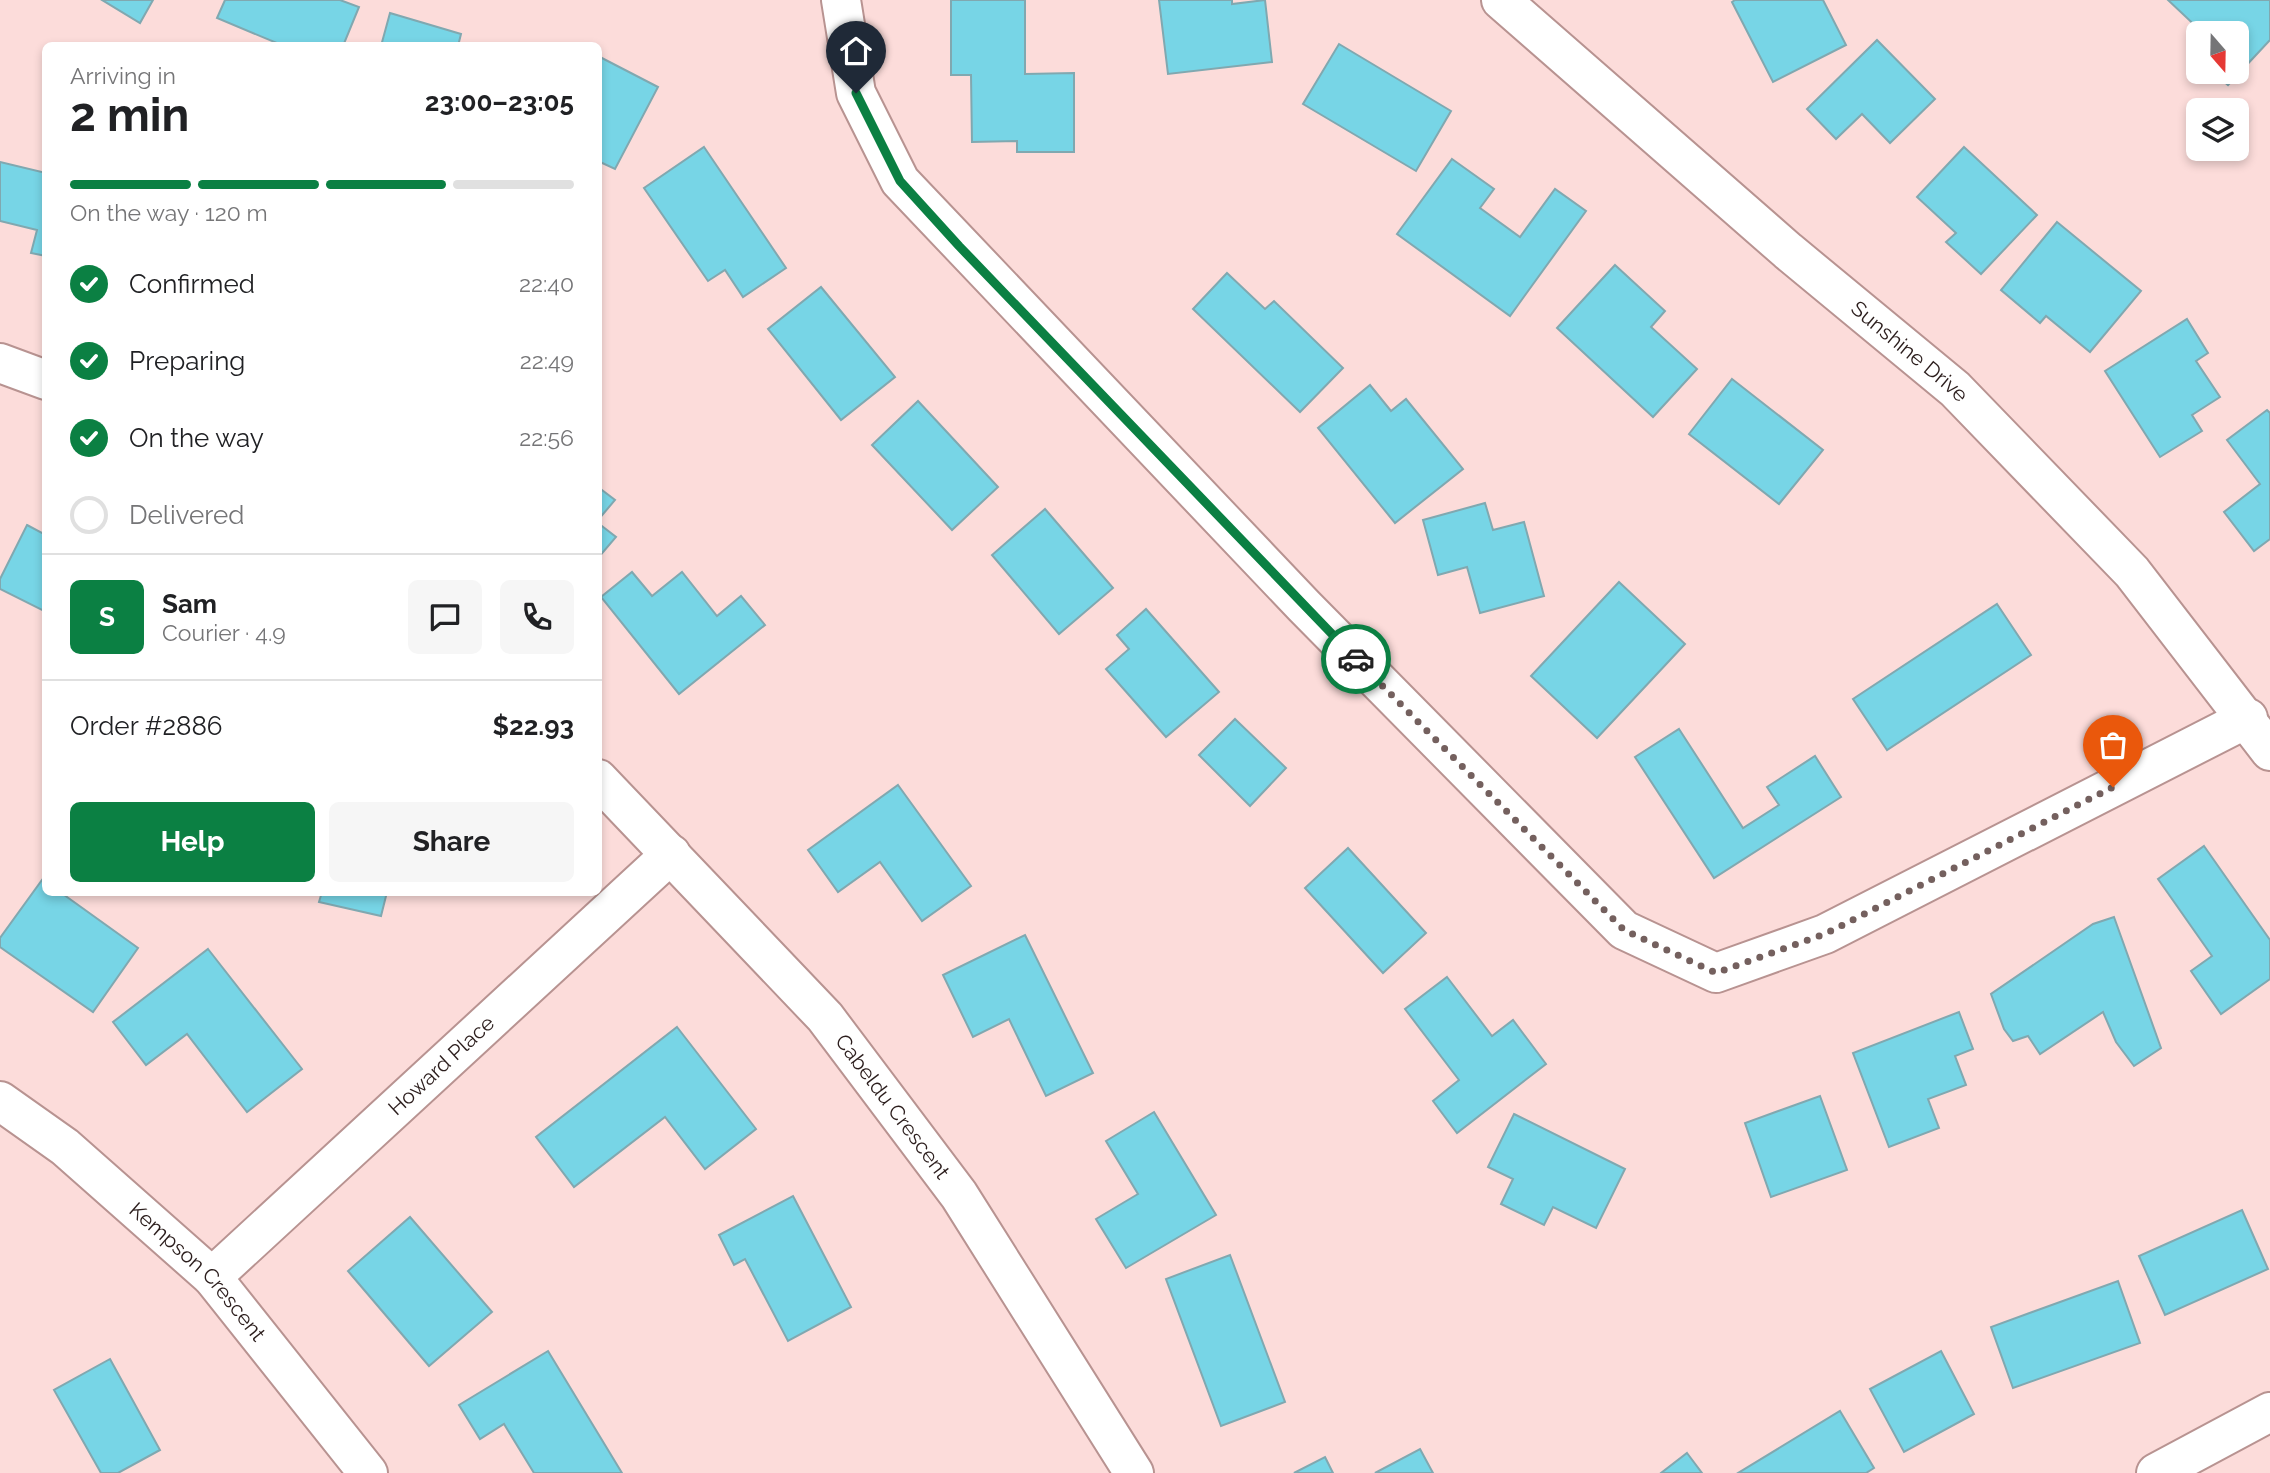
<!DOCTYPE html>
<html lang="en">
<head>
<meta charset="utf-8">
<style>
	body { margin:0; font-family:Raleway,sans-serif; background:#f6f6f6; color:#202124; height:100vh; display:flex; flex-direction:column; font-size:26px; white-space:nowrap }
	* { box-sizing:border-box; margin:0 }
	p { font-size:23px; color:#757577 }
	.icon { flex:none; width:38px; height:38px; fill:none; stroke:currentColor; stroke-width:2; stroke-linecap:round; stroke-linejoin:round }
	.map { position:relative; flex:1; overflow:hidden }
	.details { position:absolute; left:42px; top:42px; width:560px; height:854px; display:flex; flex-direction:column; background:#fff; border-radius:10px; box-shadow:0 4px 10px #0003 }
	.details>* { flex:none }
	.needle { width:46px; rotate:160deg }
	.buttons { position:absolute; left:2186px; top:21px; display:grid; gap:14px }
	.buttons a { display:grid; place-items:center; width:63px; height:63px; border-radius:10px; background:#fff; box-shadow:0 4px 10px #0003; font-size:35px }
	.pin { position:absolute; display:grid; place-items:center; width:60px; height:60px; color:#fff; margin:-72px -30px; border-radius:50% 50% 50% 0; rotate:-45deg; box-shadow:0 0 7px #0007 }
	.pin .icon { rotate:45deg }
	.courier { position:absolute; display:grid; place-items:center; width:70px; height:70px; margin:-35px; border:5px solid #0b8043; border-radius:50%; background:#fff; color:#222; box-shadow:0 2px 9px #0007 }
	.summary em { font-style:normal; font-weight:700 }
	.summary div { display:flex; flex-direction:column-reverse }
	.summary { display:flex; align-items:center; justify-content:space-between; height:119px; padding:0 28px }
	h1 { font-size:46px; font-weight:700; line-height:52px }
	.bar { display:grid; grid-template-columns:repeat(4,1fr); gap:10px 7px; align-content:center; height:84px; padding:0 28px }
	.bar i { height:9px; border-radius:5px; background:#e0e0e0 }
	.bar .current { background:#0b8043 }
	.bar p { grid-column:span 4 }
	.line { display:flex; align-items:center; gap:18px; padding:0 28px; border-top:2px solid #e0e0e0 }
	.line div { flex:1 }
	.round { display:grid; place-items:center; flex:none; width:74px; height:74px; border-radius:10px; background:#f6f6f6 }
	ol { padding:0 28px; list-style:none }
	li { display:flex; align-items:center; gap:21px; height:77px }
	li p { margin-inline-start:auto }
	li .icon { padding:7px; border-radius:50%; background:#0b8043; color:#fff; stroke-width:4 }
	li:last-child { color:#757577 }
	li i { width:38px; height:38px; border:4px solid #e0e0e0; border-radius:50% }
	.primary-button { display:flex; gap:14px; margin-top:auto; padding:14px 28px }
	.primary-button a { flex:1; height:80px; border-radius:10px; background:#0b8043; color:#fff; font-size:28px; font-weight:700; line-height:80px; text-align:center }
	.primary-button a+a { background:#f6f6f6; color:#202124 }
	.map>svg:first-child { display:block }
</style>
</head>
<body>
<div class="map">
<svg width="2270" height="1473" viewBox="0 0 2270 1473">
	<rect width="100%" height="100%" fill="#fcdcda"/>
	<g fill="#77d5e6" stroke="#80a8b0" stroke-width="2">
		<path d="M 102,0 L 153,0 L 140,23 Z"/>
		<path d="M 225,0 L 340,0 L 359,7 L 343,46 L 284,46 L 217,18 Z"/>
		<path d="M 951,0 L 1025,0 L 1025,74 L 1074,73 L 1074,152 L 1017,152 L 1017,141 L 972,142 L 971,75 L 951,75 Z"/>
		<path d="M 1159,0 L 1232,0 L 1232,4 L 1265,0 L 1272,62 L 1168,74 Z"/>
		<path d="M 1735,0 L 1823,0 L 1846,45 L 1773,82 L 1732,2 Z"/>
		<path d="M 2168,0 L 2270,0 L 2270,40 L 2228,85 L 2213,72 L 2236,72 L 2236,33 L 2203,33 Z"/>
		<path d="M 390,13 L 461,34 L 458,46 L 381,46 Z"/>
		<path d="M 1877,40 L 1935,99 L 1890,143 L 1862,114 L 1836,139 L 1807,109 Z"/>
		<path d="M 1339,44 L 1451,111 L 1416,171 L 1303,104 Z"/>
		<path d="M 598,56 L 658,87 L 615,169 L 598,161 Z"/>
		<path d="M 704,147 L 786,268 L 743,297 L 725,270 L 708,281 L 644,188 Z"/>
		<path d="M 1964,147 L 2037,215 L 1981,274 L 1946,242 L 1956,233 L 1917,197 Z"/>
		<path d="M 1452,159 L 1494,189 L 1480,208 L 1520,237 L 1555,189 L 1586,211 L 1510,316 L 1397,234 Z"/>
		<path d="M 0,162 L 46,173 L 46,256 L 31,253 L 37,230 L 0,221 Z"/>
		<path d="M 2057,222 L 2141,291 L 2090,352 L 2046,316 L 2040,323 L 2001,290 Z"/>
		<path d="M 1615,265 L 1665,311 L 1651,327 L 1697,369 L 1653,417 L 1557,328 Z"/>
		<path d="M 1227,273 L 1265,309 L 1274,301 L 1343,368 L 1300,412 L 1193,309 Z"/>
		<path d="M 821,287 L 895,377 L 841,420 L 768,329 Z"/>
		<path d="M 2187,319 L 2208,353 L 2196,361 L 2220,397 L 2192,415 L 2202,431 L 2160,457 L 2105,371 Z"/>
		<path d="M 1732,379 L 1823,450 L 1779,504 L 1689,434 Z"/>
		<path d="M 1370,385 L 1391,411 L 1406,399 L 1463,469 L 1395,523 L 1318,428 Z"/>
		<path d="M 918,401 L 998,487 L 952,530 L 872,445 Z"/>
		<path d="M 2267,410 L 2270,413 L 2270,539 L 2254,551 L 2224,512 L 2260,484 L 2227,440 Z"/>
		<path d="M 598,487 L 615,500 L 598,520 Z"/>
		<path d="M 1485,503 L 1493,530 L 1524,522 L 1544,596 L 1480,613 L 1467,567 L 1438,575 L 1423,520 Z"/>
		<path d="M 1045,509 L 1113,588 L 1059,634 L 992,555 Z"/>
		<path d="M 598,523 L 616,537 L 598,558 Z"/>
		<path d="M 27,525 L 46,535 L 46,612 L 0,589 L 0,579 Z"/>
		<path d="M 632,572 L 652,596 L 682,572 L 717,616 L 741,596 L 765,625 L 679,694 L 601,597 Z"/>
		<path d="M 1619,582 L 1685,644 L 1597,738 L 1531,676 Z"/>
		<path d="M 1997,604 L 2031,655 L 1887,750 L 1853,699 Z"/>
		<path d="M 1146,609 L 1219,692 L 1166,737 L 1106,669 L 1129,649 L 1117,635 Z"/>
		<path d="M 1235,719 L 1286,768 L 1250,806 L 1199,755 Z"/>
		<path d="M 1679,729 L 1743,828 L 1779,805 L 1767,787 L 1815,756 L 1841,797 L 1714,878 L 1635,757 Z"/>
		<path d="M 898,785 L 971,886 L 922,921 L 880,862 L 838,892 L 808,850 Z"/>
		<path d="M 2204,846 L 2270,940 L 2270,979 L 2221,1014 L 2191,971 L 2212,956 L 2158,879 Z"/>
		<path d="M 1348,848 L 1426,933 L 1383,973 L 1305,888 Z"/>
		<path d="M 42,880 L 46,883 L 46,892 L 60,892 L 138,948 L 93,1012 L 0,947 L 0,938 Z"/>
		<path d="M 322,892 L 387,892 L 381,916 L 319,902 Z"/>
		<path d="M 2114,917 L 2161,1048 L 2134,1066 L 2116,1042 L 2103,1012 L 2040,1054 L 2028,1036 L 2013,1041 L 2004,1029 L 1991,994 L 2093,924 Z"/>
		<path d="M 1025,935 L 1093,1073 L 1046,1096 L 1009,1019 L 973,1037 L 943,975 Z"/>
		<path d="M 208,949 L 302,1069 L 247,1112 L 187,1034 L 146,1065 L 113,1022 Z"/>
		<path d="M 1447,977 L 1492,1036 L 1513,1020 L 1546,1064 L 1457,1133 L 1433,1101 L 1459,1080 L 1405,1009 Z"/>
		<path d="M 1959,1012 L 1973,1049 L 1955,1056 L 1966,1085 L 1928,1099 L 1939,1128 L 1889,1147 L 1853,1053 Z"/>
		<path d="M 677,1027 L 756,1129 L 705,1169 L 665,1117 L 574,1187 L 536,1137 Z"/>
		<path d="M 1820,1096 L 1847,1170 L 1771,1197 L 1745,1123 Z"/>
		<path d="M 1154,1112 L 1216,1215 L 1126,1268 L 1096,1219 L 1138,1194 L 1106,1141 Z"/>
		<path d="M 1514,1114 L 1625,1169 L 1596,1228 L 1553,1207 L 1544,1225 L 1501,1204 L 1513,1179 L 1488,1167 Z"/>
		<path d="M 793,1196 L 851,1307 L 788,1341 L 745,1259 L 734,1265 L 719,1235 Z"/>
		<path d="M 2242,1210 L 2268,1269 L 2165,1315 L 2139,1256 Z"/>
		<path d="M 410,1217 L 492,1312 L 429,1366 L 348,1271 Z"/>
		<path d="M 1230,1255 L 1285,1402 L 1221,1426 L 1166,1279 Z"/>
		<path d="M 2118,1281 L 2140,1343 L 2013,1388 L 1991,1327 Z"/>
		<path d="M 548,1351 L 622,1473 L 534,1473 L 504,1424 L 480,1439 L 459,1405 Z"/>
		<path d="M 1941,1351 L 1974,1414 L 1904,1452 L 1870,1389 Z"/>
		<path d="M 110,1359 L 160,1450 L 118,1473 L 101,1473 L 54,1390 Z"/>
		<path d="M 1840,1411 L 1874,1468 L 1866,1473 L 1738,1473 Z"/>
		<path d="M 1420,1449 L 1433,1473 L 1375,1473 Z"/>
		<path d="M 1687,1453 L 1702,1473 L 1661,1473 Z"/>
		<path d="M 1325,1457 L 1333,1473 L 1294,1473 Z"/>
	</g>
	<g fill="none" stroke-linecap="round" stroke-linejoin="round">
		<defs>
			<g id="street">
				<path d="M 841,0 L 856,93 L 900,181 L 1304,606 L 1624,930 L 1716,973 L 1825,934 L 2248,718"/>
				<path id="s1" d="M 1501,0 L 1788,251 L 1955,389 L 2132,572 L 2270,751"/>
				<path d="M 0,363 L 46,380"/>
				<path id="s2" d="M 598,779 L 825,1017 L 959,1195 L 1134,1473"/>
				<path id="s3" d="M 0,1101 L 65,1147 L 212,1277 L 368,1473"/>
				<path id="s4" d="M 212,1277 L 671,854"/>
				<path d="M 2156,1473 L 2270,1412"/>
			</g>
		</defs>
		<use href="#street" stroke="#b89391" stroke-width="42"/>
		<use href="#street" stroke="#fff" stroke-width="38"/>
	</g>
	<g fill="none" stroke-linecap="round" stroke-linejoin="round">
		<path stroke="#74605e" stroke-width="7" stroke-dasharray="0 12.6" d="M 1356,659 L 1624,930 L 1716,973 L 1825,934 L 2113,787"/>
		<path stroke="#0b8043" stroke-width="9" d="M 856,93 L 900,181 L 959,246 L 1356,659"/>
	</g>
	<g text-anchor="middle" stroke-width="7" stroke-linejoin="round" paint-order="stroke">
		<g font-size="21" fill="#2b1d1c" stroke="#fff">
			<text dy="7" stroke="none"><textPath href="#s1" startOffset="539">Sunshine Drive</textPath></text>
			<text dy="7" stroke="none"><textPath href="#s4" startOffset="312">Howard Place</textPath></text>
			<text dy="7" stroke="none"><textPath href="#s2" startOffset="441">Cabeldu Crescent</textPath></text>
			<text dy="7" stroke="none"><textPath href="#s3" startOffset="262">Kempson Crescent</textPath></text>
		</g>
	</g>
</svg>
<div class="buttons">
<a><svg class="needle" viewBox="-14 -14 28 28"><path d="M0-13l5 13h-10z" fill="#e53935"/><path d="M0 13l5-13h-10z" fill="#757577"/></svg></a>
<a><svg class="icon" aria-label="layers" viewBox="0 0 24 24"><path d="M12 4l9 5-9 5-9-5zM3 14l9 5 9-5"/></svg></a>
</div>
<div class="pin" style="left:2113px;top:787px;background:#ea580c"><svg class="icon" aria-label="bag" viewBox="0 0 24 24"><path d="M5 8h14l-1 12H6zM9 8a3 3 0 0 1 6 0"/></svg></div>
<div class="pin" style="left:856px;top:93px;background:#1f2937"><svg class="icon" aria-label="home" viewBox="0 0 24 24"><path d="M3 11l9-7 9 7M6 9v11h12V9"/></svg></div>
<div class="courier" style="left:1356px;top:659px"><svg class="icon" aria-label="car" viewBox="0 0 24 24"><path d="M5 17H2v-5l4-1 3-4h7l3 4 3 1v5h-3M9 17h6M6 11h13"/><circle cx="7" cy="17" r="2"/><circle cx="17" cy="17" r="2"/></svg></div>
<section class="details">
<div class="summary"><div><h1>2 min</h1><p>Arriving in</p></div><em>23:00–23:05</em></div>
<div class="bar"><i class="current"></i><i class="current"></i><i class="current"></i><i></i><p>On the way · 120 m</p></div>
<ol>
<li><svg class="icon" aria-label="check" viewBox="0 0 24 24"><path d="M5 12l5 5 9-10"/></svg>Confirmed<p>22:40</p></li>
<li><svg class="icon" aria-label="check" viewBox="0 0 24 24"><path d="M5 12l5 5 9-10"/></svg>Preparing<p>22:49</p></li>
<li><svg class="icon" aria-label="check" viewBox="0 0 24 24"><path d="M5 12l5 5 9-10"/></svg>On the way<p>22:56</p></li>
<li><i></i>Delivered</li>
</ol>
<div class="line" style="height:126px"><b class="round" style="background:#0b8043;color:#fff">S</b><div><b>Sam</b><p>Courier · 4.9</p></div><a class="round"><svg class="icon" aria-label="chat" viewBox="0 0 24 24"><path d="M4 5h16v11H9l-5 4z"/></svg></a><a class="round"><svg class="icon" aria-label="phone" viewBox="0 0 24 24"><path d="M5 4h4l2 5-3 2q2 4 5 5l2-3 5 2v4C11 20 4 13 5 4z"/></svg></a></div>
<div class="line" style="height:91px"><div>Order #2886</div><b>$22.93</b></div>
<div class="primary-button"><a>Help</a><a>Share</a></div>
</section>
</div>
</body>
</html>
